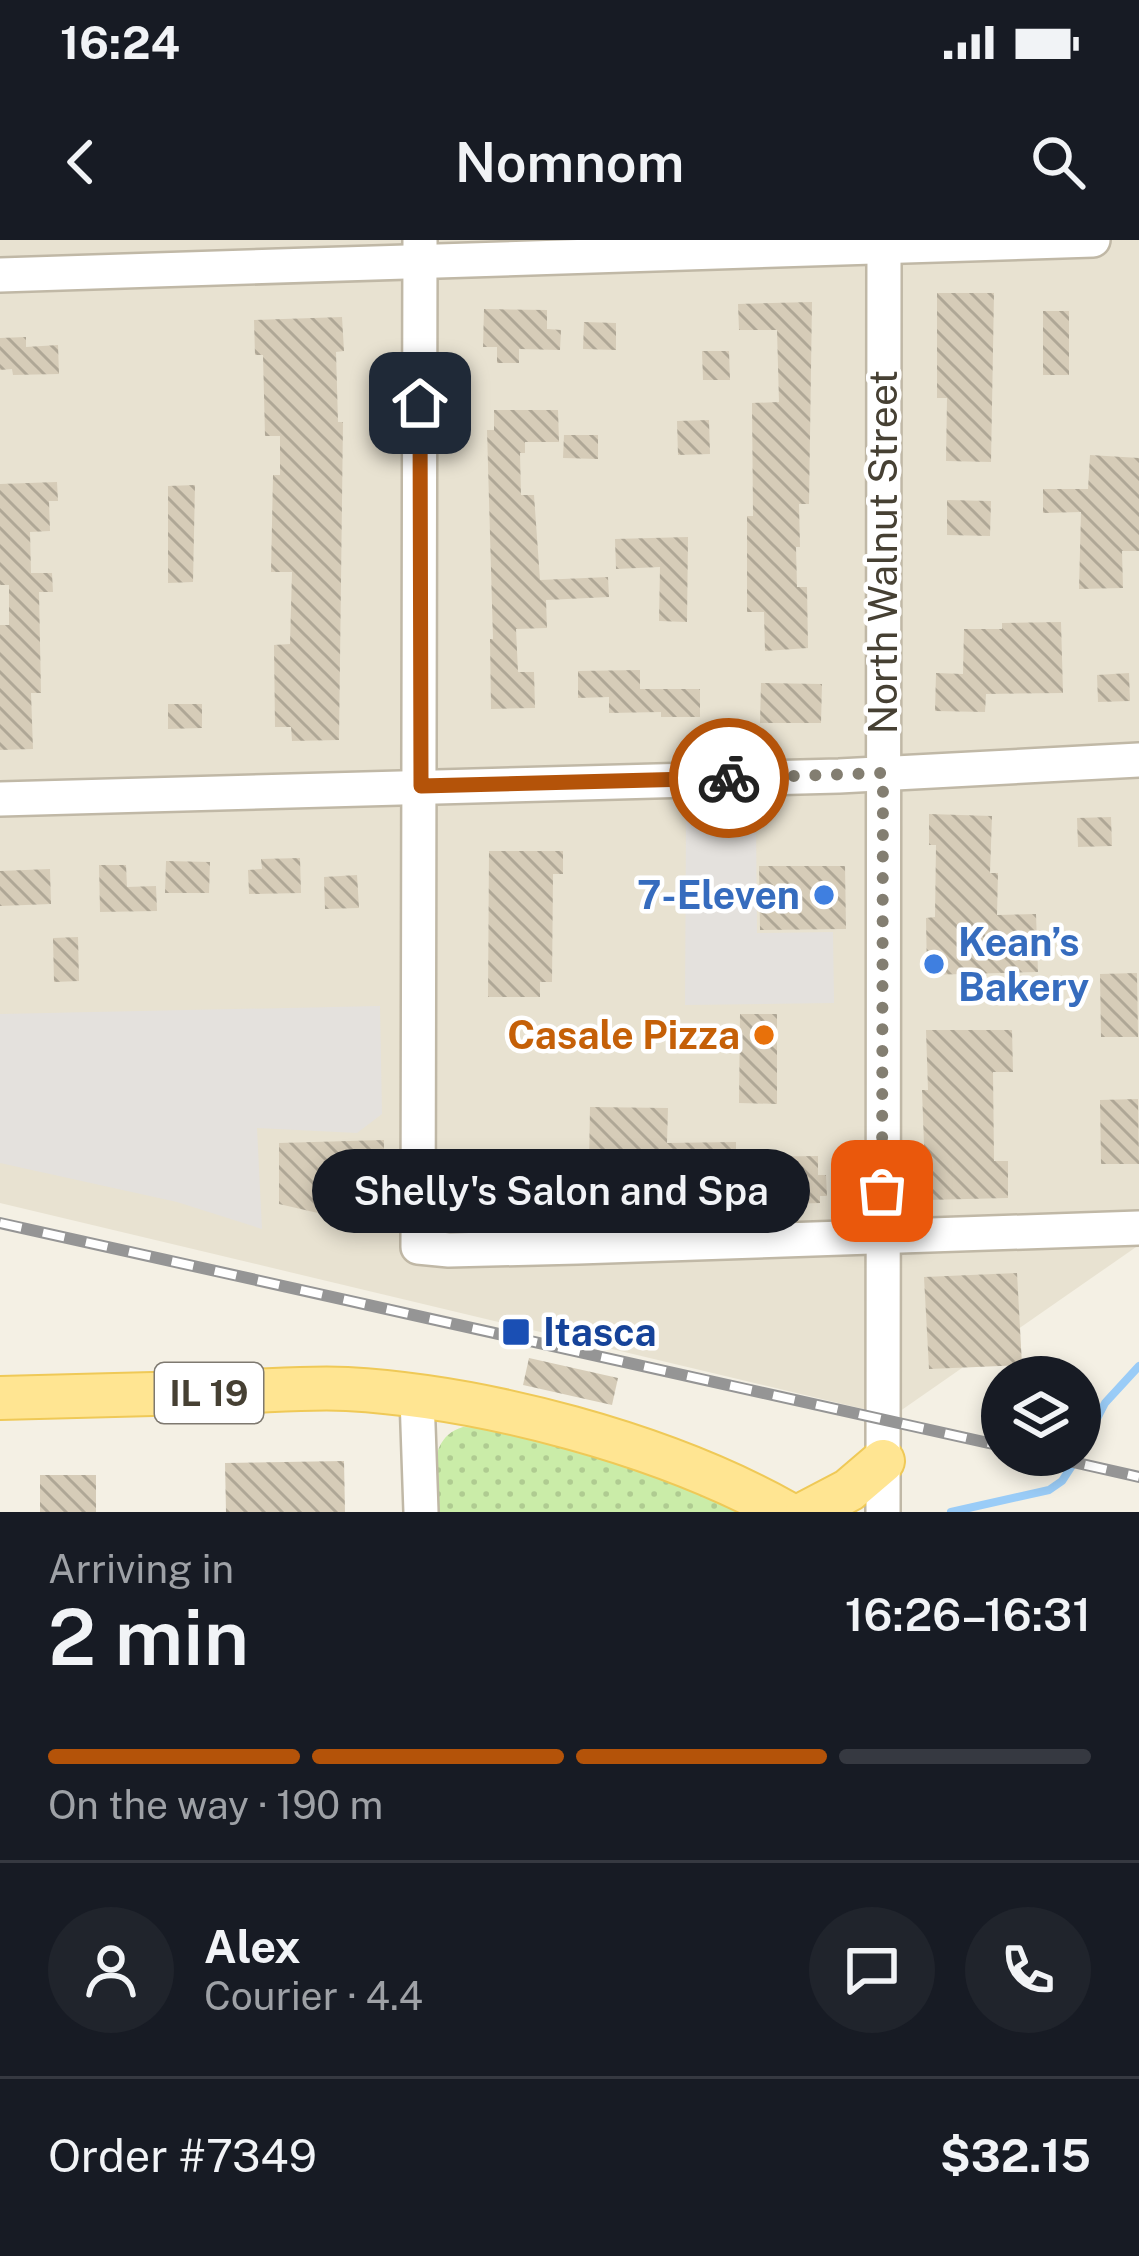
<!DOCTYPE html>
<html lang="en">
<head>
<meta charset="utf-8">
<style>
	body { margin:0; font-family:"Public Sans",sans-serif; background:#20242c; color:#f1f3f6; height:100vh; display:flex; flex-direction:column; font-size:45px; white-space:nowrap }
	* { box-sizing:border-box; margin:0 }
	p { font-size:39px; color:#9ea1a6 }
	.icon { flex:none; width:66px; height:66px; fill:none; stroke:currentColor; stroke-width:2; stroke-linecap:round; stroke-linejoin:round }
	.map { position:relative; height:1272px; overflow:hidden }
	.sheet { display:flex; flex-direction:column; background:#171b24; flex:1 }
	.sheet>* { flex:none }
	.buttons { position:absolute; left:981px; top:1116px; display:grid; gap:24px }
	.buttons a { display:grid; place-items:center; width:120px; height:120px; border-radius:50%; background:#171b24; box-shadow:0 6px 18px #0003; font-size:60px }
	.pin { position:absolute; display:grid; place-items:center; width:102px; height:102px; color:#fff; margin:-51px; border-radius:24px; box-shadow:0 6px 18px #0006 }
	.courier { position:absolute; display:grid; place-items:center; width:120px; height:120px; margin:-60px; border:9px solid #b45309; border-radius:50%; background:#fff; color:#222; box-shadow:0 3px 15px #0007 }
	.bubble { position:absolute; height:84px; border-radius:42px; background:#171b24; box-shadow:0 6px 18px #0003; font-size:39px; font-weight:600; line-height:84px; text-align:center }
	.overview em { font-style:normal; font-weight:600 }
	.overview div { display:flex; flex-direction:column-reverse }
	.overview { display:flex; align-items:center; justify-content:space-between; height:204px; padding:0 48px }
	h1 { font-size:78px; font-weight:600; line-height:90px }
	.bar { display:grid; grid-template-columns:repeat(4,1fr); gap:18px 12px; align-content:center; height:144px; padding:0 48px }
	.bar i { height:15px; border-radius:9px; background:#363941 }
	.bar .on { background:#b45309 }
	.bar p { grid-column:span 4 }
	.line { display:flex; align-items:center; gap:30px; padding:0 48px; border-top:3px solid #363941 }
	.line div { flex:1 }
	.round { display:grid; place-items:center; flex:none; width:126px; height:126px; border-radius:63px; background:#20242c }
	.status { display:flex; justify-content:space-between; align-items:center; height:84px; padding:0 60px; background:#171b24; direction:ltr }
	.status svg { height:33px; fill:currentColor }
	header { display:flex; justify-content:space-between; align-items:center; height:156px; padding:0 48px; background:#171b24; font-size:54px; font-weight:600 }
	.map>svg:first-child { display:block }
</style>
</head>
<body>
<div class="status"><b>16:24</b><svg viewBox="0 0 49 12"><path d="M0 12V9h3v3zM5 12V6h3v6zM10 12V3h3v9zM15 12V0h3v12zM26 1h20v11H26zM47 4h2v5h-2z"/></svg></div>
<header><svg class="icon" aria-label="back" viewBox="0 0 24 24"><path d="M15 5l-7 7 7 7"/></svg>Nomnom<svg class="icon" aria-label="search" viewBox="0 0 24 24"><circle cx="10" cy="10" r="6"/><path d="M15 15l6 6"/></svg></header>
<div class="map">
<svg width="1139" height="1272" viewBox="0 0 1139 1272">
	<defs>
		<pattern id="park-dots" width="8" height="8" patternUnits="userSpaceOnUse" patternTransform="scale(3)"><rect width="8" height="8" fill="#caeca8"/><path d="M2 2h.1M6 6h.1" fill="none" stroke="#afcb91" stroke-width="1.8" stroke-linecap="round"/></pattern>
		<pattern id="building-back-hatch" width="6" height="6" patternUnits="userSpaceOnUse" patternTransform="scale(3)"><rect width="6" height="6" fill="#d6ccb8"/><path d="M-1 5l2 2M0 0l6 6M5-1l2 2" fill="none" stroke="#afa796"/></pattern>
	</defs>
	<rect width="100%" height="100%" fill="#f4f0e4"/>
	<path fill="#e8e2d1" d="M 0,0 L 1139,0 L 1139,1005 L 893,1176 L 0,963 Z"/>
	<path fill="url(#park-dots)" d="M 463,1187 C 558,1190 655,1232 740,1272 L 436,1272 C 435,1241 426,1198 463,1187 Z"/>
	<g fill="#e4e1dd">
		<path d="M 756,575 L 757,693 L 833,692 L 834,763 L 685,765 L 686,576 Z"/>
		<path d="M 380,766 L 382,874 L 357,893 L 257,888 L 262,989 L 177,962 L 0,923 L 0,774 Z"/>
	</g>
	<g fill="none" stroke-linecap="round" stroke-linejoin="round">
		<g stroke="#9accf7" stroke-width="8">
			<path d="M 1080,1212 L 1105,1163 L 1139,1126"/>
			<path d="M 951,1272 L 1049,1250 L 1062,1241 L 1079,1215"/>
		</g>
	</g>
	<g fill="url(#building-back-hatch)">
		<path d="M 937,53 L 994,53 L 991,222 L 946,221 L 947,158 L 937,158 Z"/>
		<path d="M 812,62 L 809,264 L 799,264 L 800,307 L 796,307 L 797,347 L 807,347 L 808,408 L 765,411 L 764,372 L 747,372 L 747,276 L 753,276 L 752,163 L 779,162 L 777,90 L 739,90 L 738,64 Z"/>
		<path d="M 484,69 L 547,70 L 547,89 L 561,90 L 560,110 L 519,109 L 519,123 L 497,123 L 497,107 L 483,107 Z"/>
		<rect x="1043" y="71" width="26" height="64"/>
		<path d="M 342,77 L 344,111 L 336,112 L 338,182 L 343,182 L 339,500 L 292,501 L 291,487 L 275,487 L 274,405 L 290,404 L 292,332 L 271,332 L 273,235 L 280,235 L 280,196 L 265,196 L 263,115 L 255,115 L 254,80 Z"/>
		<path d="M 584,82 L 616,83 L 616,110 L 583,109 Z"/>
		<path d="M 26,97 L 26,107 L 58,105 L 59,134 L 13,135 L 12,129 L 0,130 L 0,98 Z"/>
		<path d="M 702,111 L 729,111 L 730,140 L 703,140 Z"/>
		<path d="M 494,170 L 558,170 L 559,202 L 525,202 L 525,213 L 520,213 L 521,255 L 534,255 L 540,340 L 608,337 L 609,357 L 546,360 L 547,388 L 516,389 L 518,432 L 534,432 L 535,468 L 491,469 L 490,399 L 493,399 L 487,190 L 494,190 Z"/>
		<path d="M 709,180 L 710,214 L 678,215 L 677,181 Z"/>
		<path d="M 564,195 L 598,195 L 598,219 L 563,218 Z"/>
		<path d="M 1090,215 L 1139,218 L 1139,311 L 1122,311 L 1123,348 L 1079,349 L 1081,272 L 1043,273 L 1043,249 L 1088,249 Z"/>
		<path d="M 57,242 L 58,261 L 49,261 L 50,291 L 30,292 L 31,333 L 52,333 L 53,352 L 39,352 L 41,453 L 31,453 L 33,509 L 0,510 L 0,385 L 9,385 L 9,345 L 0,345 L 0,244 Z"/>
		<path d="M 195,245 L 193,342 L 168,343 L 168,246 Z"/>
		<path d="M 947,260 L 991,261 L 990,296 L 947,295 Z"/>
		<path d="M 688,297 L 687,382 L 659,381 L 660,327 L 616,329 L 615,299 Z"/>
		<path d="M 1061,382 L 1063,453 L 986,454 L 985,472 L 935,471 L 936,433 L 963,434 L 964,389 L 1002,389 L 1002,383 Z"/>
		<path d="M 640,430 L 640,449 L 700,449 L 700,477 L 661,477 L 661,472 L 609,473 L 609,457 L 578,458 L 578,431 Z"/>
		<path d="M 1129,433 L 1130,461 L 1098,462 L 1097,435 Z"/>
		<path d="M 761,443 L 822,444 L 821,483 L 760,483 Z"/>
		<path d="M 168,464 L 202,464 L 202,488 L 168,489 Z"/>
		<path d="M 929,574 L 992,576 L 990,633 L 998,633 L 997,675 L 1036,674 L 1038,732 L 927,735 L 926,678 L 935,677 L 936,605 L 929,605 Z"/>
		<path d="M 1111,577 L 1112,606 L 1078,607 L 1077,578 Z"/>
		<path d="M 489,611 L 563,611 L 563,634 L 553,634 L 552,742 L 540,742 L 540,757 L 488,757 Z"/>
		<path d="M 300,618 L 301,653 L 249,654 L 248,630 L 262,629 L 261,619 Z"/>
		<path d="M 166,621 L 210,622 L 209,653 L 165,653 Z"/>
		<path d="M 99,625 L 126,625 L 127,647 L 156,646 L 157,671 L 100,672 Z"/>
		<path d="M 759,626 L 845,626 L 846,689 L 760,690 Z"/>
		<path d="M 50,629 L 51,664 L 0,666 L 0,631 Z"/>
		<path d="M 357,635 L 359,668 L 325,669 L 324,637 Z"/>
		<path d="M 78,697 L 79,741 L 54,742 L 53,698 Z"/>
		<path d="M 1137,733 L 1138,797 L 1101,797 L 1100,734 Z"/>
		<path d="M 740,774 L 777,774 L 777,864 L 739,863 Z"/>
		<path d="M 926,790 L 1012,790 L 1013,832 L 993,832 L 994,921 L 1008,921 L 1008,958 L 926,960 L 922,850 L 928,850 Z"/>
		<path d="M 1138,859 L 1139,924 L 1101,924 L 1100,860 Z"/>
		<path d="M 590,867 L 668,868 L 667,903 L 736,902 L 736,917 L 818,916 L 818,935 L 826,935 L 827,956 L 820,956 L 820,963 L 687,967 L 686,925 L 589,923 Z"/>
		<path d="M 384,900 L 383,974 L 370,985 L 279,964 L 279,903 Z"/>
		<path d="M 1017,1033 L 1022,1125 L 929,1129 L 924,1037 Z"/>
		<path d="M 529,1118 L 618,1138 L 612,1165 L 523,1145 Z"/>
		<path d="M 344,1221 L 345,1272 L 226,1272 L 225,1223 Z"/>
		<rect x="40" y="1235" width="56" height="37"/>
	</g>
	<g fill="none" stroke-linecap="round" stroke-linejoin="round">
		<defs>
			<g id="minor">
				<path d="M 420,0 L 418,1007 L 449,1010 L 578,1007 L 1139,988"/>
				<path d="M 0,35 L 1093,0"/>
				<path d="M 0,559 L 839,536 L 1139,520"/>
				<path d="M 417,1157 L 421,1272"/>
				<path d="M 883,1272 L 884,0"/>
			</g>
			<g id="major">
				<path d="M 0,1158 C 76,1156 152,1154 229,1152 C 268,1151 308,1147 347,1149 C 486,1157 663,1204 785,1272"/>
				<path d="M 807,1272 L 849,1250 L 883,1221"/>
			</g>
		</defs>
		<use href="#minor" stroke="#c0b8a6" stroke-width="38"/>
		<use href="#major" stroke="#efc957" stroke-width="46"/>
		<use href="#minor" stroke="#fff" stroke-width="33"/>
		<use href="#major" stroke="#ffe592" stroke-width="42"/>
		<defs>
			<g id="rail">
				<path d="M 0,983 L 1002,1206"/>
				<path d="M 1042,1215 L 1139,1237"/>
			</g>
		</defs>
		<use href="#rail" stroke="#959595" stroke-width="12"/>
		<use href="#rail" stroke="#fff" stroke-width="8" stroke-dasharray="22" stroke-linecap="butt"/>
	</g>
	<g fill="none" stroke-linecap="round" stroke-linejoin="round">
		<path stroke="#837e71" stroke-width="12" stroke-dasharray="0 21.6" d="M 729,538 L 883,533 L 882,951"/>
		<path stroke="#b45309" stroke-width="15" d="M 420,163 L 421,546 L 729,538"/>
	</g>
	<g fill="#3f7fe0" stroke="#fff" stroke-width="4.5">
		<circle cx="824" cy="655" r="12"/>
		<circle cx="934" cy="724" r="12"/>
	</g>
	<circle fill="#e8710a" stroke="#fff" stroke-width="4.5" cx="764" cy="795" r="12"/>
	<rect fill="#1a4fb4" stroke="#fff" stroke-width="4.5" x="501" y="1077" width="30" height="30" rx="6"/>
	<g text-anchor="middle" stroke-width="9" stroke-linejoin="round" paint-order="stroke">
		<rect fill="#fff" stroke="#7e7970" stroke-width="3" x="155" y="1123" width="108" height="60" rx="9"/>
		<g font-size="36" font-weight="bold" fill="#464033">
			<text x="209" y="1166">IL 19</text>
		</g>
		<g font-size="39" fill="#464033" stroke="#fff">
			<text transform="translate(883 312) rotate(-90)" y="14">North Walnut Street</text>
		</g>
		<g font-size="39" font-weight="bold" fill="#366cbe" stroke="#fff" text-anchor="end">
			<text x="800" y="669">7-Eleven</text>
			<text x="958" y="716" text-anchor="start">Kean’s<tspan x="958" dy="45">Bakery</tspan></text>
		</g>
		<g font-size="39" font-weight="bold" fill="#c56008" stroke="#fff" text-anchor="end">
			<text x="740" y="809">Casale Pizza</text>
		</g>
		<g font-size="39" font-weight="bold" fill="#164399" stroke="#fff" text-anchor="start">
			<text x="543" y="1106">Itasca</text>
		</g>
	</g>
</svg>
<div class="buttons">
<a><svg class="icon" aria-label="layers" viewBox="0 0 24 24"><path d="M12 4l9 5-9 5-9-5zM3 14l9 5 9-5"/></svg></a>
</div>
<div class="pin" style="left:882px;top:951px;background:#ea580c"><svg class="icon" aria-label="bag" viewBox="0 0 24 24"><path d="M5 8h14l-1 12H6zM9 8a3 3 0 0 1 6 0"/></svg></div>
<div class="pin" style="left:420px;top:163px;background:#1f2937"><svg class="icon" aria-label="home" viewBox="0 0 24 24"><path d="M3 11l9-7 9 7M6 9v11h12V9"/></svg></div>
<div class="courier" style="left:729px;top:538px"><svg class="icon" aria-label="bike" viewBox="0 0 24 24"><circle cx="6" cy="16" r="4"/><circle cx="18" cy="16" r="4"/><path d="M6 16l4-8h5l3 8M10 8l3 8H6M13 5h3"/></svg></div>
<div class="bubble" style="left:312px;top:909px;width:498px">Shelly's Salon and Spa</div>
</div>
<section class="sheet">
<div class="overview"><div><h1>2 min</h1><p>Arriving in</p></div><em>16:26–16:31</em></div>
<div class="bar"><i class="on"></i><i class="on"></i><i class="on"></i><i></i><p>On the way · 190 m</p></div>
<div class="line" style="height:216px"><a class="round"><svg class="icon" aria-label="person" viewBox="0 0 24 24"><circle cx="12" cy="8" r="4"/><path d="M4 21q1-7 8-7t8 7"/></svg></a><div><b>Alex</b><p>Courier · 4.4</p></div><a class="round"><svg class="icon" aria-label="chat" viewBox="0 0 24 24"><path d="M4 5h16v11H9l-5 4z"/></svg></a><a class="round"><svg class="icon" aria-label="phone" viewBox="0 0 24 24"><path d="M5 4h4l2 5-3 2q2 4 5 5l2-3 5 2v4C11 20 4 13 5 4z"/></svg></a></div>
<div class="line" style="height:156px"><div>Order #7349</div><b>$32.15</b></div>
</section>
</body>
</html>
